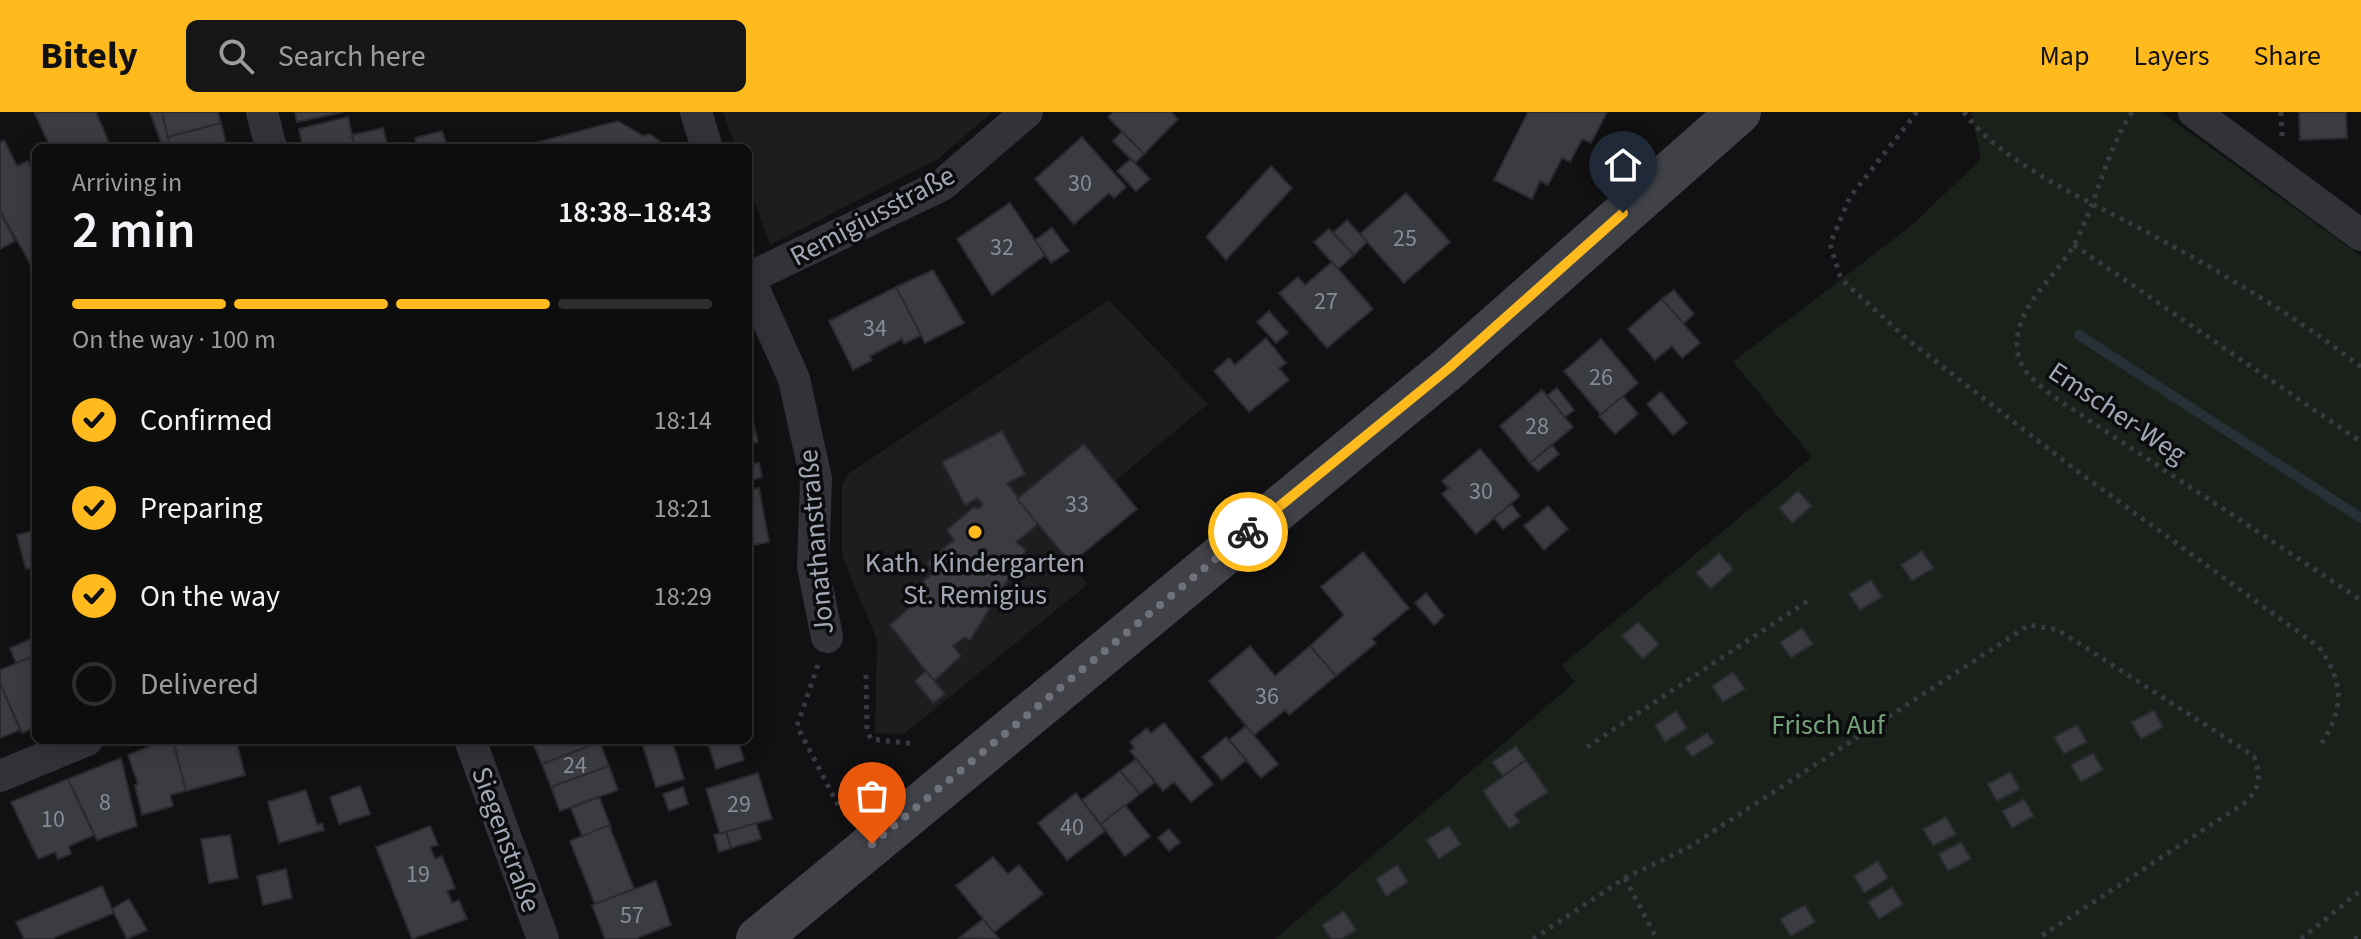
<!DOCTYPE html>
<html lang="en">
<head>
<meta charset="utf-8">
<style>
	body { margin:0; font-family:"Source Sans 3",sans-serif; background:#161617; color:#f1f3f6; height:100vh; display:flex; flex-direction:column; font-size:30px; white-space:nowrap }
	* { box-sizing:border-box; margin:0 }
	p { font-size:26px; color:#9a9c9e }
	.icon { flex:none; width:44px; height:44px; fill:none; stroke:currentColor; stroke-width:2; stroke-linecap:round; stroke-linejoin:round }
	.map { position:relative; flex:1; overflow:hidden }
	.panel { position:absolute; left:32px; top:32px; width:720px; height:600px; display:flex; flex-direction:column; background:#0d0d0e; border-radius:12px; box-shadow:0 4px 20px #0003,0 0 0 2px #2d2d2e }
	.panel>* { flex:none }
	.pin { position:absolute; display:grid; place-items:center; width:68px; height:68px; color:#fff; margin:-82px -34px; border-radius:50% 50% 50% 0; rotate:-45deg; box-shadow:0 0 8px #0007 }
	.pin .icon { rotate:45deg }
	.courier { position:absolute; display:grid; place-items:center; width:80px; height:80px; margin:-40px; border:6px solid #ffba1d; border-radius:50%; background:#fff; color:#222; box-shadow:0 2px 10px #0007 }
	.summary em { font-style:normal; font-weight:600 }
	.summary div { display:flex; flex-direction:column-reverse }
	.summary { display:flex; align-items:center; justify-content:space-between; height:136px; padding:0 40px }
	h1 { font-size:52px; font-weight:600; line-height:60px }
	.bar { display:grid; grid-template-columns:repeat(4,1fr); gap:12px 8px; align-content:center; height:96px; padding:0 40px }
	.bar i { height:10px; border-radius:6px; background:#2d2d2e }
	.bar .current { background:#ffba1d }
	.bar p { grid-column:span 4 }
	ol { padding:0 40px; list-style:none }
	li { display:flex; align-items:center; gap:24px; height:88px }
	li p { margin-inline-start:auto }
	li .icon { padding:8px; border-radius:50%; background:#ffba1d; color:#111; stroke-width:4 }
	li:last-child { color:#9a9c9e }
	li i { width:44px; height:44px; border:4px solid #2d2d2e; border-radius:50% }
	header { display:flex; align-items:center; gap:48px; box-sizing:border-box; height:112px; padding:0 40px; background:#ffba1d; color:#111 }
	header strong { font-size:38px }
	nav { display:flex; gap:44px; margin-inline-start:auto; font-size:28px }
	.search { width:560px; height:72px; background:#161617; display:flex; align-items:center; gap:20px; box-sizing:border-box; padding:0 28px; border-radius:12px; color:#9a9c9e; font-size:30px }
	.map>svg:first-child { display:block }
</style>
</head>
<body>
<header>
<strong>Bitely</strong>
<div class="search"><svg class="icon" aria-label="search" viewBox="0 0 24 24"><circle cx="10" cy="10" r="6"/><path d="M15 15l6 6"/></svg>Search here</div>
<nav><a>Map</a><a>Layers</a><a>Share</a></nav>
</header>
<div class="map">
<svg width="2361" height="827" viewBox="0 0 2361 827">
	<rect width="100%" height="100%" fill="#111113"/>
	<g fill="#1d1d20">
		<path d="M 723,0 L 992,0 L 938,47 L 770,133 L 748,71 L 748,36 L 736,36 Z"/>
		<path d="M 1109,188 L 1208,292 L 1115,369 L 1137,397 L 1071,451 L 1088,472 L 904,622 L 875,621 L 877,528 L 842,444 L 842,373 L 848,362 Z"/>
	</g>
	<path fill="#19211a" d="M 1971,0 L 2161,0 L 2361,144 L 2361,827 L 1275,827 L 1575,570 L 1562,553 L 1812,345 L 1733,250 L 1911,114 L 1981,47 Z"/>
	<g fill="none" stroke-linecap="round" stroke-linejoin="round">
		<path stroke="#272f37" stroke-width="10" d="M 2079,223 L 2361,406"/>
	</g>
	<g fill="#3a3c41" stroke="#2b2b2f" stroke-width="2">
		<path d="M 34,0 L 96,0 L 109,31 L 99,36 L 51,36 Z"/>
		<path d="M 150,0 L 162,0 L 170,33 L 163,35 Z"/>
		<path d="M 162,0 L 218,0 L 221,11 L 168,25 Z"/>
		<path d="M 295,0 L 343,0 L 297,10 Z"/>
		<path d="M 1113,0 L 1171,0 L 1178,7 L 1144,42 L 1108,5 Z"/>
		<path d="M 1528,0 L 1607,0 L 1591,31 L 1582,27 L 1570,50 L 1562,46 L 1548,73 L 1540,69 L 1532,87 L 1494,68 Z"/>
		<path d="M 2299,0 L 2346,0 L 2347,26 L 2300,28 Z"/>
		<path d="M 348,5 L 355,36 L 303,36 L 299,17 Z"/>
		<path d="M 618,9 L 643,24 L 650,22 L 669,36 L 534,36 L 538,30 Z"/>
		<path d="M 221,11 L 227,36 L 164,36 L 170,33 L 168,25 Z"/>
		<path d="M 383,16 L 388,36 L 355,36 L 352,23 Z"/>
		<path d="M 442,19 L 447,34 L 418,36 L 415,26 Z"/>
		<path d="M 1122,20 L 1144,42 L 1135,51 L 1113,29 Z"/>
		<path d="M 1082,25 L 1126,75 L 1114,86 L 1109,81 L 1074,112 L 1035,67 Z"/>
		<path d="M 4,28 L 17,54 L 28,49 L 36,66 L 33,105 L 36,150 L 31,153 L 0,98 L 0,30 Z"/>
		<path d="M 1131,47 L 1150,67 L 1136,79 L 1117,59 Z"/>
		<path d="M 1271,54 L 1292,76 L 1226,148 L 1206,125 Z"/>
		<path d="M 1406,81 L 1450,130 L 1404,171 L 1360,122 Z"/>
		<path d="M 1010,91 L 1045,143 L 992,183 L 957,127 Z"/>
		<path d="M 0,100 L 15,129 L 0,137 Z"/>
		<path d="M 1347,108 L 1367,130 L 1354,143 L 1333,121 Z"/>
		<path d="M 1052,116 L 1069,139 L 1051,151 L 1035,128 Z"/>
		<path d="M 1329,117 L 1354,143 L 1338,157 L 1314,130 Z"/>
		<path d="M 1332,150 L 1373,197 L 1327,236 L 1279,181 L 1298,165 L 1305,173 Z"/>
		<path d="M 933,158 L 964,211 L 925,231 L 896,175 Z"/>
		<path d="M 896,175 L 921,223 L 904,232 L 902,227 L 870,244 L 872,248 L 853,258 L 829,209 Z"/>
		<path d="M 1674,178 L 1694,202 L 1683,212 L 1662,187 Z"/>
		<path d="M 1662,187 L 1700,231 L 1682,246 L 1672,234 L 1655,248 L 1628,217 Z"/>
		<path d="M 1269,199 L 1288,221 L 1276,231 L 1257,210 Z"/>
		<path d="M 1266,226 L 1286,251 L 1279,256 L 1289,268 L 1249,300 L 1214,259 L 1229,246 L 1235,253 Z"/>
		<path d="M 1601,227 L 1638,271 L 1601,303 L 1564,259 Z"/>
		<path d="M 1557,276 L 1574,298 L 1565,305 L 1547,284 Z"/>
		<path d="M 1542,278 L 1573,315 L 1530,351 L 1500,314 Z"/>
		<path d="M 1661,280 L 1687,311 L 1673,323 L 1647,292 Z"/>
		<path d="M 1623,284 L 1638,302 L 1615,322 L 1599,304 Z"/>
		<path d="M 748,291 L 758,330 L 748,333 Z"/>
		<path d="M 1002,319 L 1025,362 L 1007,371 L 1038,412 L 1016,430 L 1026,438 L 970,528 L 965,525 L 953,534 L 961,544 L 934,569 L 890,513 L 916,490 L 909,482 L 934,460 L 927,451 L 954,428 L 947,418 L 974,395 L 978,397 L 983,392 L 977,386 L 965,393 L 942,350 Z"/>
		<path d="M 1084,332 L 1137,397 L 1071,451 L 1017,387 Z"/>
		<path d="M 1552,333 L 1559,342 L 1538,359 L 1530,351 Z"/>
		<path d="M 1480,337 L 1520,384 L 1476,422 L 1442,382 L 1449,376 L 1442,369 Z"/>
		<path d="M 759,351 L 762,365 L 748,369 L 748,353 Z"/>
		<path d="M 759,376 L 769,430 L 748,434 L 748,378 Z"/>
		<path d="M 1798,379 L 1812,394 L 1792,411 L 1779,396 Z"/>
		<path d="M 1511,392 L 1520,404 L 1503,417 L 1494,406 Z"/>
		<path d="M 1548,394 L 1568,417 L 1544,438 L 1524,414 Z"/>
		<path d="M 36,418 L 36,461 L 34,455 L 26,457 L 17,423 Z"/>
		<path d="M 1922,439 L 1934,456 L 1912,469 L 1901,453 Z"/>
		<path d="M 1363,440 L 1409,496 L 1372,527 L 1376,531 L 1336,564 L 1310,534 L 1344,503 L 1321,475 Z"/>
		<path d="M 1719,441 L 1733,457 L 1711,477 L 1696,461 Z"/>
		<path d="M 1871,468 L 1882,485 L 1860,498 L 1849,482 Z"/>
		<path d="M 1426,481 L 1444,504 L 1434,513 L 1415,491 Z"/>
		<path d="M 1638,510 L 1659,532 L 1643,547 L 1622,524 Z"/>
		<path d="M 1802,516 L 1813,532 L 1791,546 L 1780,530 Z"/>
		<path d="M 34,526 L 36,543 L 16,551 L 10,536 Z"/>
		<path d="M 1250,534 L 1275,564 L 1310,534 L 1336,564 L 1289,603 L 1285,598 L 1254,623 L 1209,569 Z"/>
		<path d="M 36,543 L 36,615 L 22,621 L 0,571 L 0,558 Z"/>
		<path d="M 926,559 L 945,582 L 933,591 L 915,569 Z"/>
		<path d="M 1733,560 L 1745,577 L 1723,590 L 1712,574 Z"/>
		<path d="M 0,571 L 20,618 L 0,626 Z"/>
		<path d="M 2154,598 L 2163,615 L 2141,627 L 2131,610 Z"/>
		<path d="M 1676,599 L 1687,616 L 1665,630 L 1655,613 Z"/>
		<path d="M 1164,611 L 1213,672 L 1191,690 L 1174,670 L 1163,679 L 1130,639 L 1134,636 L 1130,630 L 1147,616 L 1151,621 Z"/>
		<path d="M 2077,613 L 2087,630 L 2064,642 L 2054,625 Z"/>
		<path d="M 1246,614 L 1278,652 L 1261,666 L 1229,628 Z"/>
		<path d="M 1707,621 L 1714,631 L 1692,645 L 1685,635 Z"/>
		<path d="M 1226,625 L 1246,648 L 1222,668 L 1202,645 Z"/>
		<path d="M 165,628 L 173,628 L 186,679 L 170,683 L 173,694 L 142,703 L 135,673 L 138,672 L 128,643 Z"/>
		<path d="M 173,628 L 236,628 L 245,663 L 186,679 Z"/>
		<path d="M 531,628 L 599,628 L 600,630 L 542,652 Z"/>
		<path d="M 641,628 L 672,628 L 684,667 L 656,675 Z"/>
		<path d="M 707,628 L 738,628 L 744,648 L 716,657 Z"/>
		<path d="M 600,630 L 609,654 L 551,675 L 542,652 Z"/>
		<path d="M 1516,634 L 1526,648 L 1503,664 L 1492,650 Z"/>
		<path d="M 2093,641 L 2103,658 L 2081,670 L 2071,653 Z"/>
		<path d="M 121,646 L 137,714 L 97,728 L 68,667 Z"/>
		<path d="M 1136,647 L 1155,670 L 1140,682 L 1120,659 Z"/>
		<path d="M 1526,648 L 1548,680 L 1514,702 L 1520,710 L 1509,717 L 1483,679 Z"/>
		<path d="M 609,654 L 618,678 L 560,699 L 551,675 Z"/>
		<path d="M 1120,659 L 1140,682 L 1101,712 L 1082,688 Z"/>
		<path d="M 2010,660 L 2020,677 L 1997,689 L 1987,672 Z"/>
		<path d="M 758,661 L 772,707 L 720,722 L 706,677 Z"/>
		<path d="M 68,667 L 94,723 L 69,734 L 71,742 L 58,747 L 55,740 L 38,747 L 11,690 Z"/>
		<path d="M 360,674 L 370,702 L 339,712 L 330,685 Z"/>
		<path d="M 683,675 L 688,692 L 669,699 L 663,682 Z"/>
		<path d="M 306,678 L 317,713 L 322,711 L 324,718 L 279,731 L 268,690 Z"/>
		<path d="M 1076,681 L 1105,719 L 1067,748 L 1038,711 Z"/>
		<path d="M 599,685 L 611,715 L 582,724 L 571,696 Z"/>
		<path d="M 2024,687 L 2034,704 L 2012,716 L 2002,699 Z"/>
		<path d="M 1125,693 L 1150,724 L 1125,744 L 1101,712 Z"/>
		<path d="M 1946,705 L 1956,722 L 1933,734 L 1923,717 Z"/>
		<path d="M 756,711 L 761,727 L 731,736 L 726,720 Z"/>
		<path d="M 609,713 L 634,777 L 595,792 L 570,729 Z"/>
		<path d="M 430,714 L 438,733 L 430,735 L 435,747 L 442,744 L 455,776 L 447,779 L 452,791 L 459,788 L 467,807 L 412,827 L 376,735 Z"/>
		<path d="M 1449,714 L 1461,732 L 1439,747 L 1426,728 Z"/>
		<path d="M 1169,717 L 1180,730 L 1169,739 L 1158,726 Z"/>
		<path d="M 726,720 L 731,736 L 719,740 L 714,723 Z"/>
		<path d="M 230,723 L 238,766 L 209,771 L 201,727 Z"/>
		<path d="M 1961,730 L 1971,747 L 1948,759 L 1938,742 Z"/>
		<path d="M 993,745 L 1008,762 L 1019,753 L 1043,782 L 994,820 L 956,774 Z"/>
		<path d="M 1878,749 L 1888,766 L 1864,781 L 1854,764 Z"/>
		<path d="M 1397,753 L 1408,770 L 1386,784 L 1376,767 Z"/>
		<path d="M 286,757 L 292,786 L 263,793 L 257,764 Z"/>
		<path d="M 656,769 L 671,813 L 635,827 L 605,827 L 592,793 Z"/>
		<path d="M 102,774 L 114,801 L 51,827 L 24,827 L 16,810 Z"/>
		<path d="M 1892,775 L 1903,792 L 1879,807 L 1868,790 Z"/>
		<path d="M 129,787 L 147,818 L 127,827 L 112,797 Z"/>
		<path d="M 1805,793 L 1815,810 L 1791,824 L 1780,807 Z"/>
		<path d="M 1344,799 L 1356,818 L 1341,827 L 1331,827 L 1322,813 Z"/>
		<path d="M 983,807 L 999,827 L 959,826 Z"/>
	</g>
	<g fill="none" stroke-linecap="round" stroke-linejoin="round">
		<g stroke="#383a3f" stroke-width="5" stroke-dasharray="4 6" stroke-linecap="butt">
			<path d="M 1917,0 L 1850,85 L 1830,132 L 1841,167 L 1907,227 L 2077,359 L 2319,535 C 2345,571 2344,599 2319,635"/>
			<path d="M 1964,0 C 2000,52 2100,94 2156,125 C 2229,165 2295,204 2361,255"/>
			<path d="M 2132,0 C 2106,40 2097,89 2075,131 C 2057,165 2019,189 2017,231 C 2016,257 2036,270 2054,285 L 2361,488"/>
			<path d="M 2281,0 L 2282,24"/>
			<path d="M 2074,133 L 2361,330"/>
			<path d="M 818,553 L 797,614 L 838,693"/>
			<path d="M 866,563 L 867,619 L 871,627 L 914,632"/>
			<path d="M 1587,635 L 1812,486"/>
			<path d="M 1625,766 L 1657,827"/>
			<path d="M 1533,827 L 1625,766 L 1691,734 L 2029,513 L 2058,518 L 2254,644 C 2261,665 2261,674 2246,690 L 2037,827"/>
			<path d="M 2301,827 L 2361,778"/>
			<path d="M 2354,827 L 2361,825"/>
		</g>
		<g stroke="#323338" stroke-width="32">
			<path d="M 262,0 L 271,36"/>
			<path d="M 696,0 L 707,36"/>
			<path d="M 2194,0 L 2361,123"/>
			<path d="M 748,164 L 794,267 L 816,367 L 813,455 L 827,525"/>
			<path d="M 749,166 L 942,73 L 1027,0"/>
			<path d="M 470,628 L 543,827"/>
			<path d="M 0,664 L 87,628"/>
		</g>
		<path stroke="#404248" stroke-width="44" d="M 758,827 L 1449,256 L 1739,0"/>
	</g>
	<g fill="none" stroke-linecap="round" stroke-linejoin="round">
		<path stroke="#6f727c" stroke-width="8" stroke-dasharray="0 14.4" d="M 872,732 L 1248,420"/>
		<path stroke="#ffba1d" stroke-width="10" d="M 1248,420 L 1449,256 L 1623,101"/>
	</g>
	<circle fill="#ffba1d" stroke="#0c0c0e" stroke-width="3" cx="975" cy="420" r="8"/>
	<g text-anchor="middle" stroke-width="7" stroke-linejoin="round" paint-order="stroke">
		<g font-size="24" fill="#878c98">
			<text x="1080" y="79">30</text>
			<text x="1405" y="134">25</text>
			<text x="1002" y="143">32</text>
			<text x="1326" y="197">27</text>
			<text x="875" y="224">34</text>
			<text x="1601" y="273">26</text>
			<text x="1537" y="322">28</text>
			<text x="1481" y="387">30</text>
			<text x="1077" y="400">33</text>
			<text x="1267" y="592">36</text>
			<text x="575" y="661">24</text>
			<text x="105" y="698">8</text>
			<text x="739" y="700">29</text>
			<text x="53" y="715">10</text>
			<text x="1072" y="723">40</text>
			<text x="418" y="770">19</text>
			<text x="632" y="811">57</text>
		</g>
		<g font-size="28" fill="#a1a7b5" stroke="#0c0c0e">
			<text transform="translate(872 103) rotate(-28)" y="10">Remigiusstraße</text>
			<text transform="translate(2118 300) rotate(34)" y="10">Emscher-Weg</text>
			<text transform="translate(815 430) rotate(-95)" y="10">Jonathanstraße</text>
			<text transform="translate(507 727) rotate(70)" y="10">Siegenstraße</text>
		</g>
		<g font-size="28" fill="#a1a7b5" stroke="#0c0c0e">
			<text x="975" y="460">Kath. Kindergarten<tspan x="975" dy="32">St. Remigius</tspan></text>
		</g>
		<g font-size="28" fill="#76a27a" stroke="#0c0c0e">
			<text x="1828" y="622">Frisch Auf</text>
		</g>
	</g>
</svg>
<div class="pin" style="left:872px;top:732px;background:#ea580c"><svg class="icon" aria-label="bag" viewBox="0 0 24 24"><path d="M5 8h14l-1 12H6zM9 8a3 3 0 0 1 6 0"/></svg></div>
<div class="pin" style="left:1623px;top:101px;background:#1f2937"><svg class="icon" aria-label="home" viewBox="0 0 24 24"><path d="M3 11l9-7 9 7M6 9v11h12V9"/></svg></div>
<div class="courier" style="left:1248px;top:420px"><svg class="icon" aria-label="bike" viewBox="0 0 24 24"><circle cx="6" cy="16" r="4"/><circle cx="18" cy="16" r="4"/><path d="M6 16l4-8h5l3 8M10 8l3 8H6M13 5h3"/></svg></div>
<section class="panel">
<div class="summary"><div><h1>2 min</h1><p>Arriving in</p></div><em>18:38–18:43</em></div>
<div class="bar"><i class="current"></i><i class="current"></i><i class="current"></i><i></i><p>On the way · 100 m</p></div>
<ol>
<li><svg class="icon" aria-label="check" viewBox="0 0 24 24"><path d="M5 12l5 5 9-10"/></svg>Confirmed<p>18:14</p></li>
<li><svg class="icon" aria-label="check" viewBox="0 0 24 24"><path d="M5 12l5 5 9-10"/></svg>Preparing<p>18:21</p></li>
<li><svg class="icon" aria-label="check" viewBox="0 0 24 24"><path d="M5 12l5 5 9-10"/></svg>On the way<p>18:29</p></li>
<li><i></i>Delivered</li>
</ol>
</section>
</div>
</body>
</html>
